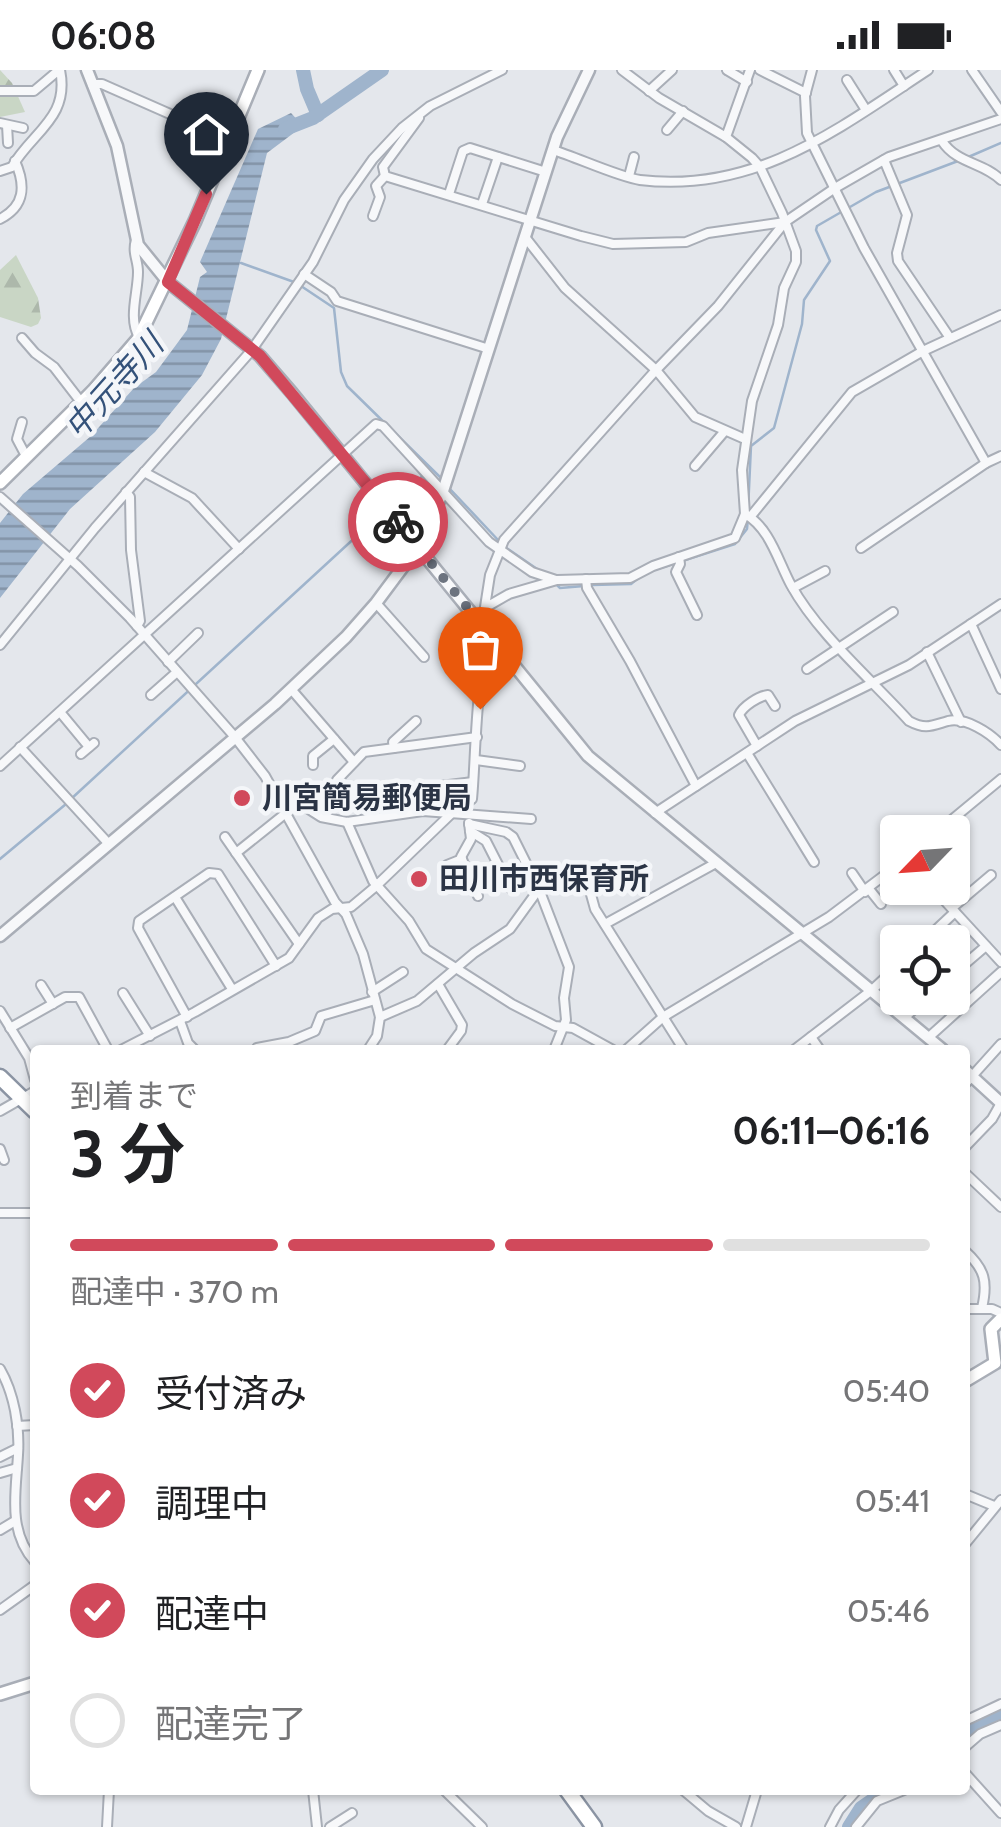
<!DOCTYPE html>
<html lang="ja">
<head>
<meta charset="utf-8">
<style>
	body { margin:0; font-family:Cabin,"Noto Sans JP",sans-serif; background:#f2f2f2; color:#202124; height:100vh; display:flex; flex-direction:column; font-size:38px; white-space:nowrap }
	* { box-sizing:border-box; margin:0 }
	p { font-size:32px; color:#757577 }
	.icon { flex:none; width:55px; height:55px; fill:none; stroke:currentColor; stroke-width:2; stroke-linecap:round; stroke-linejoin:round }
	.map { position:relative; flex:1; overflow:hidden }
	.drawer { position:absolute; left:30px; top:975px; width:940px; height:750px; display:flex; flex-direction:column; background:#fff; border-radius:10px; box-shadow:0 2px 8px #0004 }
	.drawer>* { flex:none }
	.needle { width:65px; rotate:245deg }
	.controls { position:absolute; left:880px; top:745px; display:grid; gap:20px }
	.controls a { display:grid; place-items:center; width:90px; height:90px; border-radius:10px; background:#fff; box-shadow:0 2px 8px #0004; font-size:50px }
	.pin { position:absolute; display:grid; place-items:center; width:85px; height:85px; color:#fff; margin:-102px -42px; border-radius:50% 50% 50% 0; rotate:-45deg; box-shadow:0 0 10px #0007 }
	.pin .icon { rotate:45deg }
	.courier { position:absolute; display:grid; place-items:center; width:100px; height:100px; margin:-50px; border:8px solid #d1495b; border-radius:50%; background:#fff; color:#222; box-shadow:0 2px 12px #0007 }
	.headline em { font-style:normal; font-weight:700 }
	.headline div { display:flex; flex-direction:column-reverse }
	.headline { display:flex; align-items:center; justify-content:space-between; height:170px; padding:0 40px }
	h1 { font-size:65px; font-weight:700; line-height:75px }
	.bar { display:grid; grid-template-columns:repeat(4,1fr); gap:15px 10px; align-content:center; height:120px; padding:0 40px }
	.bar i { height:12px; border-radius:8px; background:#e0e0e0 }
	.bar .active { background:#d1495b }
	.bar p { grid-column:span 4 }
	ol { padding:0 40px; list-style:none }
	li { display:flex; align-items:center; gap:30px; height:110px }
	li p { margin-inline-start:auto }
	li .icon { padding:10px; border-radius:50%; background:#d1495b; color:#fff; stroke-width:4 }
	li:last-child { color:#757577 }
	li i { width:55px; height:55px; border:5px solid #e0e0e0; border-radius:50% }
	.status { display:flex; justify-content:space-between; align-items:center; height:70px; padding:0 50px; background:#fff; direction:ltr }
	.status svg { height:28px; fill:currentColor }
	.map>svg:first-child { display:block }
</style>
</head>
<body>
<div class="status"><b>06:08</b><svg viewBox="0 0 49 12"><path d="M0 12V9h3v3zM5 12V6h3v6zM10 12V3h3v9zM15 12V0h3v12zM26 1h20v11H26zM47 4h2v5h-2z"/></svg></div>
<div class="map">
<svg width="1001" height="1757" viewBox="0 0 1001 1757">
	<defs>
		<pattern id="forest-firs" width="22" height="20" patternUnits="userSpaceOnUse" patternTransform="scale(2.5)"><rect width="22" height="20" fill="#c9d6c5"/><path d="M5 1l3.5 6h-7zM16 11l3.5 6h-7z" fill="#adb8ab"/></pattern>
		<pattern id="water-rules" width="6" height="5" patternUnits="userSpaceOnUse" patternTransform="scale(2.5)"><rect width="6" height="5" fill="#9fb4cc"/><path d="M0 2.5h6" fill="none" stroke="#8293a7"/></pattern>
	</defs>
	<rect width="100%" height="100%" fill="#e4e7ec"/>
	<g fill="url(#forest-firs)">
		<path d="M 0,0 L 12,13 L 25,42 L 0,47 Z"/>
		<path d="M 16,185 L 38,228 L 41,248 L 38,254 L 31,257 L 0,247 L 0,200 Z"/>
	</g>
	<path fill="url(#water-rules)" d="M 291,43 L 303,56 L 267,83 L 221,269 L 202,305 L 155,362 L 70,439 L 0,528 L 0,453 L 23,424 L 91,366 L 134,318 L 156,302 L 187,260 L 200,207 L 207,202 L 200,192 L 258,59 Z"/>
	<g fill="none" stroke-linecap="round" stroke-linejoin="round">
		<g stroke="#9fb4cc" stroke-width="2.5">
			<path d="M 966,88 L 1001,73"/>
			<path d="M 241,193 L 294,212"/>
			<path d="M 301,216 L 334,238 L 341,302 L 347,316 L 442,409"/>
			<path d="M 450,419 L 499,471"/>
			<path d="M 391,434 L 426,403"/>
			<path d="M 748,440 L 751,376 L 774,358 L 802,254 L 804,230 L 830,191 L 816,160 L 817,156 L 876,122 L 958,91"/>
			<path d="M 505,477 L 540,501"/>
			<path d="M 648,502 L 735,474 L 747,459 L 748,448"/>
			<path d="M 554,512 L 560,518 L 584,516"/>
			<path d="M 592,515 L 631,514 L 641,506"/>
			<path d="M 71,729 L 385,440"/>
			<path d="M 0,789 L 66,734"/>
		</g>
		<g stroke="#9fb4cc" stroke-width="14">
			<path d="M 303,0 L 307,19 L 318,45"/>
			<path d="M 285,59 L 313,48 L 382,0"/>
			<path d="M 965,1666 L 983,1651 L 1001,1647"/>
			<path d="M 849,1757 L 861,1738 L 887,1720"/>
		</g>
		<defs>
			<g id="minor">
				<path d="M 727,0 L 747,12"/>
				<path d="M 760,0 L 806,23"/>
				<path d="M 812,0 L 805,26 L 807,63 L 864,178 L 986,393 L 1001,386"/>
				<path d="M 894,0 L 904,16"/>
				<path d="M 972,0 L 1001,42"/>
				<path d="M 847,10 L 866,40"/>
				<path d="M 92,14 L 102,14 L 229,70"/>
				<path d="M 0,21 L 34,21 L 59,0"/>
				<path d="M 649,21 L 672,0"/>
				<path d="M 419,48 L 383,97 L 385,106 L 581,166 L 613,174 L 686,172 L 708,163 L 785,152"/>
				<path d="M 0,53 L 23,58"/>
				<path d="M 7,55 L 8,73"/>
				<path d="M 667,60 L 683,41"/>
				<path d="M 726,67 L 750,0"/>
				<path d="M 942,71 C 957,94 983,92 1001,110"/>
				<path d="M 553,80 C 576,87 619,107 640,110 C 755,124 838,59 928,0"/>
				<path d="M 884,90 L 907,145 L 897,183 L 898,191 L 950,268"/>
				<path d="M 0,101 L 12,97 C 32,62 70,48 60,0"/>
				<path d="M 629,106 L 634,87"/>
				<path d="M 449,124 L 463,81 L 470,78 L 546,102"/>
				<path d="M 482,134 L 498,87"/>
				<path d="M 373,146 L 380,127 L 376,116 L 385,106"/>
				<path d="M 0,149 C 25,136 26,116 15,91"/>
				<path d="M 525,167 L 565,218 L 656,300 L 695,347 L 745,369"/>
				<path d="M 136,170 C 132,183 138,190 138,202 C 138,223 128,248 139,267"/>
				<path d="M 304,204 L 331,222 L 337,231 L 489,279"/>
				<path d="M 22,268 L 35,283 L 54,297 L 81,332"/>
				<path d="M 22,352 L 17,369 L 26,386"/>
				<path d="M 695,396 L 724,362"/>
				<path d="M 144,402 L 192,428 L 239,479"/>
				<path d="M 126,422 L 130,427 L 131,480 L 140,551 L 137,556"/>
				<path d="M 0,427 L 78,496 L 130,548 L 234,666 L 265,706 L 335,832 L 346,844 L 363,884 L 380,947 L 377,966 L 368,980"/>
				<path d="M 745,444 C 770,458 778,491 791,515 C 818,564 871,609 909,651 C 926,660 931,656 948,651 C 966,647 990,663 1001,675"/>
				<path d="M 751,446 L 852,322 L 923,281 L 1001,245"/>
				<path d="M 861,478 L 986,393"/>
				<path d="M 679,487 L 680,494 L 676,502 L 697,545"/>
				<path d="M 586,509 L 587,518 L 630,591 L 696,716"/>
				<path d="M 793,518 L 825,501"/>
				<path d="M 376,533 L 424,587"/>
				<path d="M 488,536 L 509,524 L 557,510 L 630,508 L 653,496 L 735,468 L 745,444 L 742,400 L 752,331 L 778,255 L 784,218 L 796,192 L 796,181 L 782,143 L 760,97 L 752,88 L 726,67 L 659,28 L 622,0"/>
				<path d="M 971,554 L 1001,619"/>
				<path d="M 482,556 L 490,505 L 504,470 L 656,300 L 718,236 L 785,152 L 835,118 L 889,87 L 1001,49"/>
				<path d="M 0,575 L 95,458 L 251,281 L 313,192 L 344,130 L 373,89 L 402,58 L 430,36 L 502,0"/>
				<path d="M 927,582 L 961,652"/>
				<path d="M 168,592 L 198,563"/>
				<path d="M 807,599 L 893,542"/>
				<path d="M 291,619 L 354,692"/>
				<path d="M 151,625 L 177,602"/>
				<path d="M 60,642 L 89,677"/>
				<path d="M 757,676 L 739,645 C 743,636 759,626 768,625 L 775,636"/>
				<path d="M 20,677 L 108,773"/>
				<path d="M 394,678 L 393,672 L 416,651"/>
				<path d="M 747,683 L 814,792"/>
				<path d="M 81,684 L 94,673"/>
				<path d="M 476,690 L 520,696"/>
				<path d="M 313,695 L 313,686 L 334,669"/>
				<path d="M 0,696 L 376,354 L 383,356 L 489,472 L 532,502 L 556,510"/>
				<path d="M 473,712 L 344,728 L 339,724 L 337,710 L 364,682 L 477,667"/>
				<path d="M 283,737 L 296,731 L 321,747 L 347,752 L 423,741 L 531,749"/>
				<path d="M 655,743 L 795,651 L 909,595 L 1001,534"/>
				<path d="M 347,752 L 373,811 L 409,851 L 426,879 L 512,934 L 555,956 L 573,958 L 613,980"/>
				<path d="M 469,753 L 471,769 L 461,787 L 478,826"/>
				<path d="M 469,754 L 506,762 L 513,767 L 539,819 L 569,897 L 564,928 L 566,950 L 554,980"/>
				<path d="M 470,761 L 486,771 L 510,818"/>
				<path d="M 937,762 L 1001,709"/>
				<path d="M 225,767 L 299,874"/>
				<path d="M 236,783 L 286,743"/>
				<path d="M 952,784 L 954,783"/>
				<path d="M 447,795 L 462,789"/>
				<path d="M 568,797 L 590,821 L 595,839 L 684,980"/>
				<path d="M 852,803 L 865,822"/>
				<path d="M 933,818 L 1001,892"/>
				<path d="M 869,819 L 881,834"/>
				<path d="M 175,827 L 232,919"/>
				<path d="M 952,838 L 991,805"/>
				<path d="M 605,854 L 716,793"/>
				<path d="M 923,872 L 955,842"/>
				<path d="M 952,905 L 986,876"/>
				<path d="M 438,914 L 462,955 L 461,961 L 447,980"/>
				<path d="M 41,915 L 53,934"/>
				<path d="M 372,922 L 403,902"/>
				<path d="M 123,923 L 150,966"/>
				<path d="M 0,941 L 29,988 L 35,1010"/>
				<path d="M 187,947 L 138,858 L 139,851 L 209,803 L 218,804 L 276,896"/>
				<path d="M 380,947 L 417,931 L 474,883 L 510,859 L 539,819"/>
				<path d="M 905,947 L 927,928"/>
				<path d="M 180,951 L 188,973 L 195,980"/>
				<path d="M 10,958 L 65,927 L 79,927 L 108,980"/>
				<path d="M 811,967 L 820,980"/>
				<path d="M 929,967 L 1001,902"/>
				<path d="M 257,978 L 289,972 L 315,961 L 321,946 L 375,930"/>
				<path d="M 121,980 L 195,942 L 289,888 L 318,848 L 332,839 L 351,837 L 375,817 L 453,742 L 472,729 C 476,689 475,599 492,567"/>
				<path d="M 626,980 L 663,947 L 829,847 L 898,795"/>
				<path d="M 794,980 L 872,920 L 898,896"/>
				<path d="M 965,1014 L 1001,974"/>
				<path d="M 0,1041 L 35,1021"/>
				<path d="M 965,1077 L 992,1049 L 1001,1033"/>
				<path d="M 0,1079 L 4,1090"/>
				<path d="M 965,1103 L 1001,1137"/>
				<path d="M 0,1143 L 35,1143"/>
				<path d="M 965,1181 C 985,1199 988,1212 982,1238"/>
				<path d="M 965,1239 L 992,1239 L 1001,1243"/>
				<path d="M 0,1299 C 14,1323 20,1357 18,1385 C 16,1422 7,1461 35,1492"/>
				<path d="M 17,1356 L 35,1355"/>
				<path d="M 0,1387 L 18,1378"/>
				<path d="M 0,1403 L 17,1398"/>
				<path d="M 965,1424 L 994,1436"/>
				<path d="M 0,1460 L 15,1451"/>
				<path d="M 965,1474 L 1001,1430"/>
				<path d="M 0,1540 L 35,1515"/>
				<path d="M 965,1651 L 1001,1634"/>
				<path d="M 965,1677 L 980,1664 L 1001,1655"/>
				<path d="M 965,1703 L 1001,1743"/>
				<path d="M 313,1720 L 317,1757"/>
				<path d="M 444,1720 L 482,1757"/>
				<path d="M 683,1720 L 708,1741 L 736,1757"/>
				<path d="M 107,1757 L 109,1720"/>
				<path d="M 330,1757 L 352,1743"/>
				<path d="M 746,1757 L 757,1720"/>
				<path d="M 830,1757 L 839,1740 L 857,1720"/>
				<path d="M 856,1757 L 877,1731 L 904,1720"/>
			</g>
			<g id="tertiary">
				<path d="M 87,0 L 117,76 L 138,175 L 168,212 L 260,286 L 292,323 L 588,686 L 943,980"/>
				<path d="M 0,866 L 275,634 L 346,567 L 376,533 L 423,470 L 443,421 L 557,67 L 589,0"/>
				<path d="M 965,1000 L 1001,1033"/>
			</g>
			<g id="secondary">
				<path d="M 0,413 L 93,321 L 138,269 L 195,151 L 258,0"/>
				<path d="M 965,1311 L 995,1293 L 991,1259 L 1001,1249"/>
				<path d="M 0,1624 L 35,1613"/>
			</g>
			<g id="trunk">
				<path d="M 0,1007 L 35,1041"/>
				<path d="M 567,1720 L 594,1757"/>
			</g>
		</defs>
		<use href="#minor" stroke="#a9aeb7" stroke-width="12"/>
		<use href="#tertiary" stroke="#a9aeb7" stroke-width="15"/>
		<use href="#secondary" stroke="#a9aeb7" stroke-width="16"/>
		<use href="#trunk" stroke="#8b94a3" stroke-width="19"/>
		<use href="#minor" stroke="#f7f8fa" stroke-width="8"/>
		<use href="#tertiary" stroke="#f7f8fa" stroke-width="10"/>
		<use href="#secondary" stroke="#fff" stroke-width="11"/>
		<use href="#trunk" stroke="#fff" stroke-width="14"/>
	</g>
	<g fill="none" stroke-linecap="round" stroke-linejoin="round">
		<path stroke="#6c737f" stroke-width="10" stroke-dasharray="0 18" d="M 398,452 L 492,568 L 486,578 L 480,639"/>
		<path stroke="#d1495b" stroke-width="12" d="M 206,124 L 168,212 L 260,286 L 398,452"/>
	</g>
	<g fill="#d1495b" stroke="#f4f6f9" stroke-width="4">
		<circle cx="242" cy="728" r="10"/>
		<circle cx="419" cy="809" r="10"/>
	</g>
	<g text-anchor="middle" stroke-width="9" stroke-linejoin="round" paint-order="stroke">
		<g font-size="30" font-weight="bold" fill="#2b3445" stroke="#f4f6f9" text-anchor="start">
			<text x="262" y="738">川宮簡易郵便局</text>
			<text x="439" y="819">田川市西保育所</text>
		</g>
		<g font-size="32" font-style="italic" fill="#34527a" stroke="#f4f6f9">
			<text transform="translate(114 316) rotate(-48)" y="11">中元寺川</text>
		</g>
	</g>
</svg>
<div class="controls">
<a><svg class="needle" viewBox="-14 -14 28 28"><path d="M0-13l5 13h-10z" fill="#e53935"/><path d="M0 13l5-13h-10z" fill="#757577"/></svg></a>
<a><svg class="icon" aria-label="locate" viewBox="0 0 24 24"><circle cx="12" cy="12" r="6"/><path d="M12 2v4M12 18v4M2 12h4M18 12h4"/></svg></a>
</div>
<div class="pin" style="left:480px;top:639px;background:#ea580c"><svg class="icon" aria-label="bag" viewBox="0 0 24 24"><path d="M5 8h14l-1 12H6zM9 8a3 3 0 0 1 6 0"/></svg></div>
<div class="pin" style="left:206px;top:124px;background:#1f2937"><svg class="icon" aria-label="home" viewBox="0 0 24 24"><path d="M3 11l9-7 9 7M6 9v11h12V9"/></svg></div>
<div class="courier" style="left:398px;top:452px"><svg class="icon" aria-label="bike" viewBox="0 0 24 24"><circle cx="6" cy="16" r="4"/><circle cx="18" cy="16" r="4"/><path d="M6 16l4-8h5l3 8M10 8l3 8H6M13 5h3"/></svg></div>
<section class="drawer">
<div class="headline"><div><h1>3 分</h1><p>到着まで</p></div><em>06:11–06:16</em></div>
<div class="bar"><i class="active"></i><i class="active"></i><i class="active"></i><i></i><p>配達中 · 370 m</p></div>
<ol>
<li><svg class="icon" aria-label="check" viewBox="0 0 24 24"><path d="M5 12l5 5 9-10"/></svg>受付済み<p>05:40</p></li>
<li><svg class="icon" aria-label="check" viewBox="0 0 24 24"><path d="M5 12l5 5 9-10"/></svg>調理中<p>05:41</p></li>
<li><svg class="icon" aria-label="check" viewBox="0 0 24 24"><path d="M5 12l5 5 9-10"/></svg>配達中<p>05:46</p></li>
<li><i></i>配達完了</li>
</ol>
</section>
</div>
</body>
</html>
